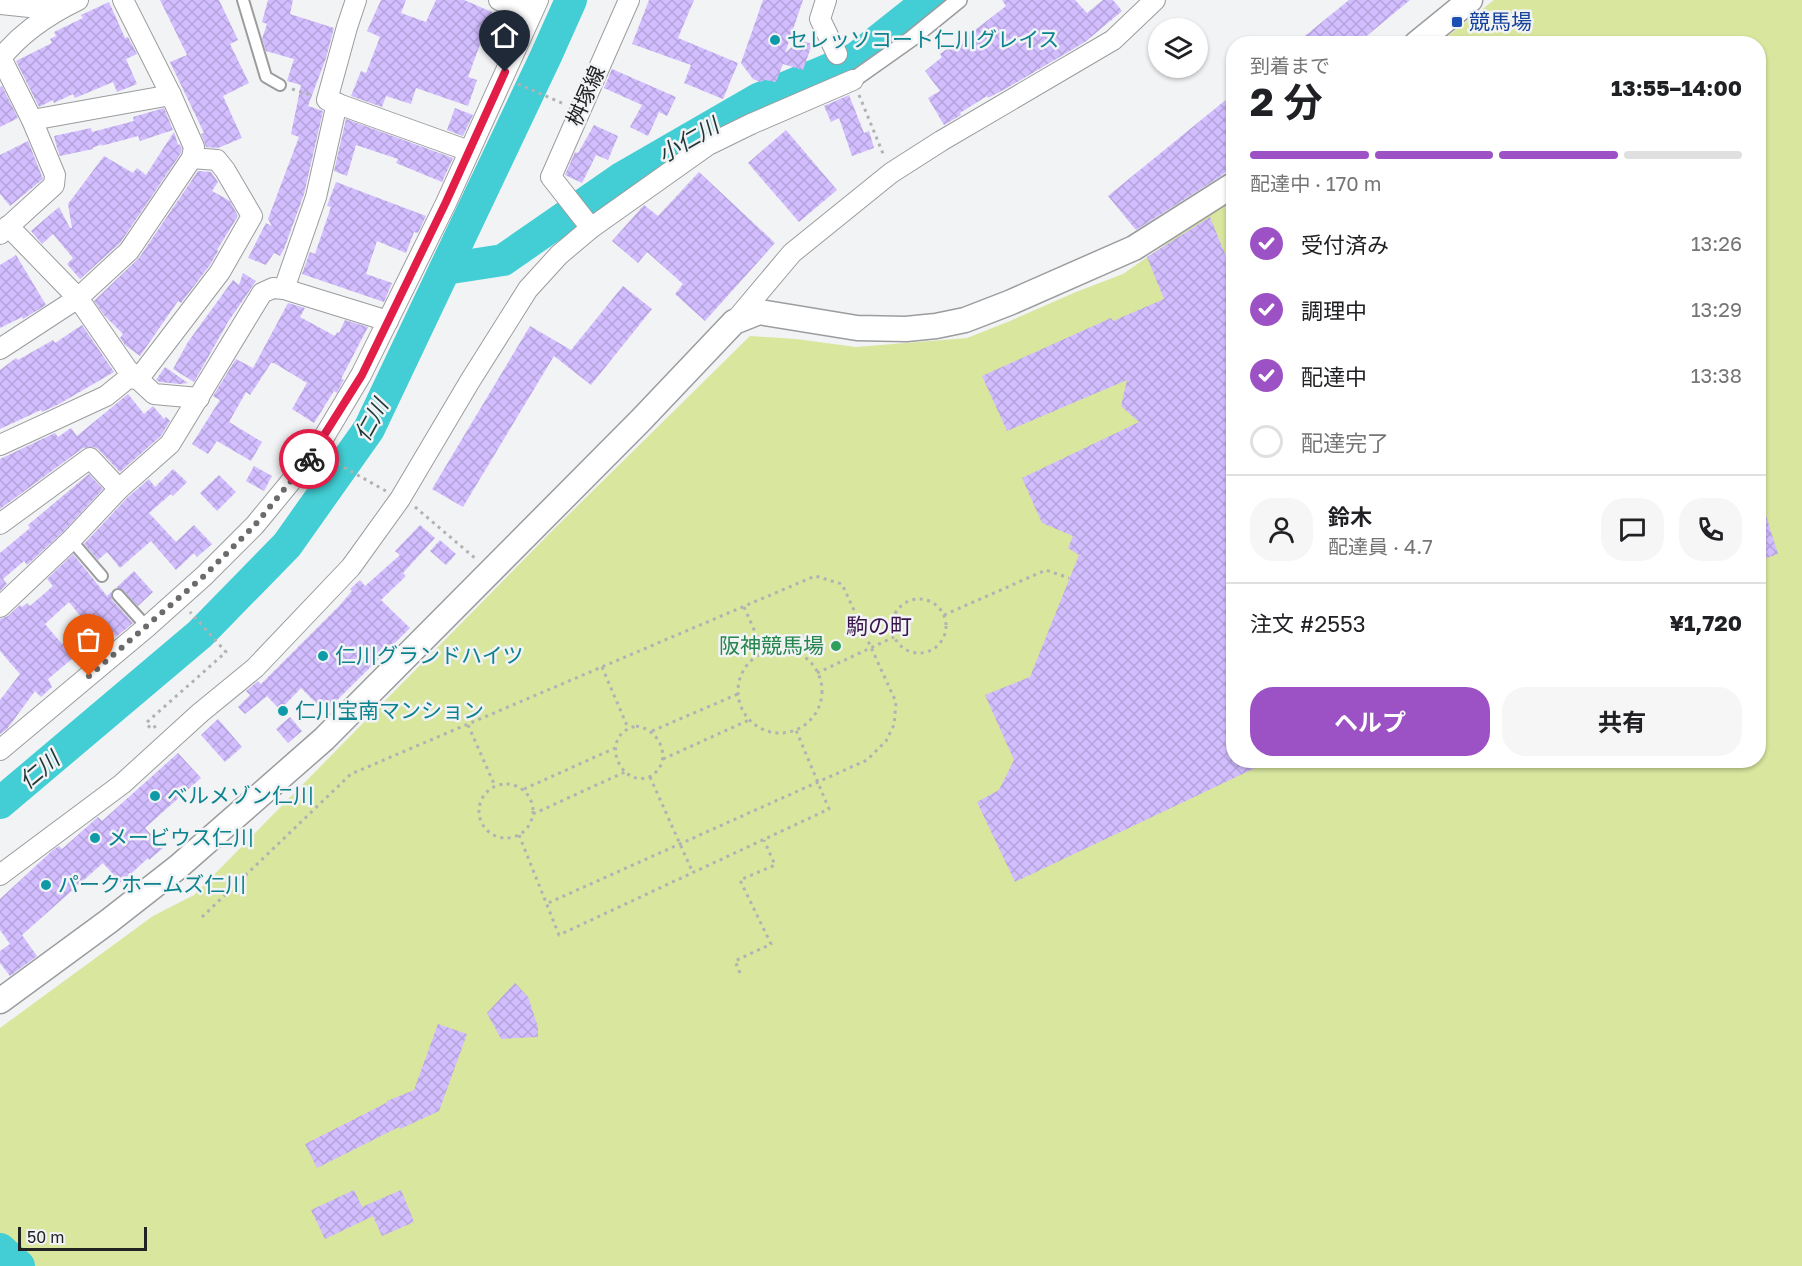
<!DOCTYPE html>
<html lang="ja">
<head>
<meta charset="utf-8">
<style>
	body { margin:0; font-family:"Golos Text","Noto Sans JP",sans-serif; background:#f6f6f6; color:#202124; height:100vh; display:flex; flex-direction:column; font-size:22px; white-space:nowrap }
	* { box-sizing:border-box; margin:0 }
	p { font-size:20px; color:#757577 }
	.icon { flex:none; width:33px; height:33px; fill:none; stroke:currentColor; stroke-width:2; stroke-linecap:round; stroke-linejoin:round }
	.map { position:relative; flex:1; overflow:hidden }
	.sheet { position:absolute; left:1226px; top:36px; width:540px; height:732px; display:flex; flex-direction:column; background:#fff; border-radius:24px; box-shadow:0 2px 4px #0004 }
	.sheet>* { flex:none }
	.tools { position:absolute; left:1148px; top:18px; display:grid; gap:12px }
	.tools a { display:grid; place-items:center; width:60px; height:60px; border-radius:50%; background:#fff; box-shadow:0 2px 4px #0004; font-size:30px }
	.scale { position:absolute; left:18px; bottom:15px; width:129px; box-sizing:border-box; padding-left:6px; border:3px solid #222223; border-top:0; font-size:16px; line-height:21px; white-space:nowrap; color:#222223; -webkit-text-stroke:4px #f2f3f5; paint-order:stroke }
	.pin { position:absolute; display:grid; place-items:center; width:51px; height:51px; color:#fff; margin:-62px -26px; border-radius:50% 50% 50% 0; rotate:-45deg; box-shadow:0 0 6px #0007 }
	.pin .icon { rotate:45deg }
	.courier { position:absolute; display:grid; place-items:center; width:60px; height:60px; margin:-30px; border:4px solid #e11d48; border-radius:50%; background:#fff; color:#222; box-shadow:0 2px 8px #0007 }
	.overview em { font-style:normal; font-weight:700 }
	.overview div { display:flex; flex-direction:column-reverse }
	.overview { display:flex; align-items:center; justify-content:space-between; height:102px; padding:0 24px }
	h1 { font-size:39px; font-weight:700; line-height:45px }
	.bar { display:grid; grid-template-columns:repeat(4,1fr); gap:9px 6px; align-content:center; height:72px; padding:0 24px }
	.bar i { height:8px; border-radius:4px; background:#e0e0e0 }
	.bar .selected { background:#9c52c5 }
	.bar p { grid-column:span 4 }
	.line { display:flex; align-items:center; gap:15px; padding:0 24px; border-top:2px solid #e0e0e0 }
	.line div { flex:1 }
	.round { display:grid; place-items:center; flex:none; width:63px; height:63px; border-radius:24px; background:#f6f6f6 }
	ol { padding:0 24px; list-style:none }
	li { display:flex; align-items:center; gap:18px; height:66px }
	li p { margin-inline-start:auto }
	li .icon { padding:6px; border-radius:50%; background:#9c52c5; color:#fff; stroke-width:4 }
	li:last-child { color:#757577 }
	li i { width:33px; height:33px; border:3px solid #e0e0e0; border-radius:50% }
	.button { display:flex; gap:12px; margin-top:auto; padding:12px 24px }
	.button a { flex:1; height:69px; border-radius:24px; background:#9c52c5; color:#fff; font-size:24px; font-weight:700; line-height:69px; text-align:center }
	.button a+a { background:#f6f6f6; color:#202124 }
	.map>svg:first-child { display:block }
</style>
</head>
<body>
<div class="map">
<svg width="1802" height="1266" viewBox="0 0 1802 1266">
	<defs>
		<pattern id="building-cross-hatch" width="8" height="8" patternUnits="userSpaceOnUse" patternTransform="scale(1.5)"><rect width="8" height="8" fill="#d2bdff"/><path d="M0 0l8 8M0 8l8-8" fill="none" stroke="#b4a2da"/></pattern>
	</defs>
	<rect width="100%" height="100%" fill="#f2f3f5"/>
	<path fill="#d8e69e" d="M 1494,0 L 1802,0 L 1802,1266 L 35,1266 L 0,1234 L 0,1028 L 153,916 L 194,895 L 552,531 L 750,336 L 796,339 L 856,347 L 967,338 L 1010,321 L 1076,292 L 1123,274 L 1233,197 L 1233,760 L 1758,760 L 1758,44 L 1439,43 Z"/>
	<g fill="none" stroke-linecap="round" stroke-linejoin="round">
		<g stroke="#42ced4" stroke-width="32">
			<path d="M 445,269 L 503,260 L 623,177 L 758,99 L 856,58 L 929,0"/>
			<path d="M 0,803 L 200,634 L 287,545 L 369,429 L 546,56 L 571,0"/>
			<path d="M 0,1249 L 19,1266"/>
		</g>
	</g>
	<g fill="url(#building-cross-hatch)" fill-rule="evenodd">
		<path d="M 160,0 L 219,0 L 238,40 L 230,44 L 249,83 L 223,96 L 242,138 L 218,148 L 206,147 L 201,134 L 204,133 L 170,62 L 187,55 Z"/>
		<path d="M 268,0 L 293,0 L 290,14 L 334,28 L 326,58 L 308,106 L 323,111 L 304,194 L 284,249 L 280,256 L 274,253 L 266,265 L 248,258 L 266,223 L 272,226 L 268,219 L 299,137 L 291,134 L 301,85 L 287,81 L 294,59 L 266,51 L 262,39 L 267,24 L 262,22 Z"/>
		<path d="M 381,0 L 406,0 L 401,13 L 426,22 L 436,0 L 464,0 L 492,12 L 468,77 L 477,80 L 468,106 L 416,88 L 411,104 L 386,96 L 382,107 L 351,96 L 361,71 L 366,73 L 380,37 L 367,31 Z"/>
		<path d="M 649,0 L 694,0 L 678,38 L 738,63 L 723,99 L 684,83 L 691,65 L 632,44 Z"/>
		<path d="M 763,0 L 803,0 L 785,53 L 800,40 L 812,44 L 803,70 L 783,64 L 776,82 L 765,80 L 760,82 L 753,79 L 741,63 Z"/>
		<path d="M 1002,0 L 1075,0 L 1087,13 L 1103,0 L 1113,0 L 1122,11 L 1085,42 L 1007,88 L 988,98 L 987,96 L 960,113 L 961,115 L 944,125 L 928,98 L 940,91 L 925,71 L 942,57 L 940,54 L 969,33 L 970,34 L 1006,6 Z"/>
		<path d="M 1349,0 L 1410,0 L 1357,44 L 1295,44 Z"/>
		<path d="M 109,2 L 125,38 L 128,37 L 137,54 L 126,59 L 137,84 L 117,92 L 113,82 L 75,98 L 73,94 L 54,103 L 53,100 L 39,107 L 16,61 L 52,43 L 50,39 L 56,36 L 54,32 L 83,18 L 81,15 Z"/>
		<path d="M 612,69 L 676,97 L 667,116 L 659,112 L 648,136 L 630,127 L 642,105 L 604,88 Z"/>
		<path d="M 2,86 L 18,118 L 0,127 L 0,87 Z"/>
		<path d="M 1233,94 L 1233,166 L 1221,176 L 1136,230 L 1108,196 Z"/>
		<path d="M 849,95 L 864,133 L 869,131 L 874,148 L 852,156 L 839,118 L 831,122 L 824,106 Z"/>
		<path d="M 164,108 L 173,130 L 140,141 L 138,136 L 101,146 L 102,144 L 92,148 L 93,149 L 60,156 L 57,148 L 54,136 L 91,128 L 92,132 L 134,121 L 133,117 Z"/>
		<path d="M 455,108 L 473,115 L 463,136 L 447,130 Z"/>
		<path d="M 346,119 L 453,158 L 442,182 L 396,163 L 398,159 L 356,145 L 347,176 L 334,171 Z"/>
		<path d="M 594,125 L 618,136 L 608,160 L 596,155 L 582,183 L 565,175 L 575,152 L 578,153 Z"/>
		<path d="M 786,130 L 837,190 L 799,222 L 748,163 Z"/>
		<path d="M 174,132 L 178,145 L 179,144 L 182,148 L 181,153 L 120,243 L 80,279 L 67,264 L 73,258 L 53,234 L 42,244 L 31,231 L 59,207 L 70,228 L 72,228 L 68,204 L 104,156 L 133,173 L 137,168 L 146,175 Z"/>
		<path d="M 28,141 L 43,179 L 10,206 L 0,194 L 0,155 Z"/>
		<path d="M 198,171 L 211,172 L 218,182 L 212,191 L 230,201 L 238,216 L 217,250 L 218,251 L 210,265 L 181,303 L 178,301 L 140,356 L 125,345 L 120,338 L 123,334 L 104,315 L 94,301 L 139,258 Z"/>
		<path d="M 699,172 L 775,243 L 705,321 L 675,294 L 683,284 L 647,252 L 638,263 L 612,241 L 644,205 L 658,216 Z"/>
		<path d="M 336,182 L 426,216 L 418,233 L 414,232 L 406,253 L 377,241 L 366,274 L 392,283 L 384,302 L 302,274 L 310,252 L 315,254 L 331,207 L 327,206 Z"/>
		<path d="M 1210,217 L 1233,274 L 1233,760 L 1272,760 L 1015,882 L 977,802 L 999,790 L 1014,760 L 985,695 L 1030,677 L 1079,555 L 1068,548 L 1073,536 L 1042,523 L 1022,478 L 1139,422 L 1121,406 L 1127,380 L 1007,431 L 982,376 L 1111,318 L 1113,321 L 1164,299 L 1147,257 Z"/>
		<path d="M 16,255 L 46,305 L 23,319 L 22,317 L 0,328 L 0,265 Z"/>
		<path d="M 243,273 L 256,281 L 228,322 L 194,382 L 173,369 L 188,342 L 233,280 L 239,285 Z"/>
		<path d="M 623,286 L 652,309 L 591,385 L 554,356 L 463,507 L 432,489 L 530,326 L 571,350 Z"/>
		<path d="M 288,303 L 305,308 L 300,317 L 335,336 L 337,332 L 339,333 L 345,320 L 368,327 L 341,379 L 344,380 L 342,383 L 337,393 L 334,391 L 314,423 L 292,409 L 307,383 L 274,363 L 271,363 L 250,395 L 246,392 L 229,422 L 262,442 L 251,461 L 217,441 L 208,454 L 192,444 L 220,400 L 213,396 L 236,359 L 253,368 Z"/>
		<path d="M 82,325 L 114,372 L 59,404 L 42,412 L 41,410 L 0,429 L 0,370 L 16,358 L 18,360 L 53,340 L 55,343 Z"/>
		<path d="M 165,367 L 188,383 L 180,384 L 160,382 L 156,380 Z"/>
		<path d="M 128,394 L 144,414 L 153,406 L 164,419 L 166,417 L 170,421 L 161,436 L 120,472 L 98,449 L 93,447 L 83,448 L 0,509 L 0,459 L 55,433 L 58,437 L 71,428 L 77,436 Z"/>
		<path d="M 254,466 L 272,476 L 264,491 L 246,481 Z"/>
		<path d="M 173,469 L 187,482 L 173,496 L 171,494 L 149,513 L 176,542 L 194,525 L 212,544 L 197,557 L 194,553 L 176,570 L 151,541 L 120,568 L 107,552 L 98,560 L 84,544 L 127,498 L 149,479 L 155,487 Z"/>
		<path d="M 89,474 L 103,489 L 63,532 L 27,565 L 24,561 L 3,579 L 7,584 L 0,591 L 0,553 L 30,528 L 28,525 Z"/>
		<path d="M 219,475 L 236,492 L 217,511 L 200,493 Z"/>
		<path d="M 1758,500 L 1761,500 L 1778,554 L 1758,561 Z"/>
		<path d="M 420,525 L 435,538 L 403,573 L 406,576 L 381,600 L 410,628 L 325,712 L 301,688 L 280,710 L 267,696 L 245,714 L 238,707 L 250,695 L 246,691 L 258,681 L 261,684 L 340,605 L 352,591 L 350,589 L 360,580 L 365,586 L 400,555 L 395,551 Z"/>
		<path d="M 440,540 L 456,554 L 446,565 L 430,551 Z"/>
		<path d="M 73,554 L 107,596 L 111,592 L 112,600 L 133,623 L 116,637 L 109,628 L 48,679 L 52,687 L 41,697 L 35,691 L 7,729 L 0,734 L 0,700 L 20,674 L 0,651 L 0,619 L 8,616 L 20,605 L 22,607 L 27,603 L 30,606 L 53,586 L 47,579 ZM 69,602 L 86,623 L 62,644 L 45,624 Z"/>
		<path d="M 134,571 L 153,592 L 138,606 L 123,590 L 116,588 Z"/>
		<path d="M 290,717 L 302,731 L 288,743 L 276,729 Z"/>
		<path d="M 218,719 L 242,747 L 225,762 L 201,735 Z"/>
		<path d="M 178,753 L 201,778 L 145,828 L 163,848 L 149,860 L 148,858 L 121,883 L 103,863 L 22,935 L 37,956 L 10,976 L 0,963 L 0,951 L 10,944 L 0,930 L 0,899 L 53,850 L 59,846 L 62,849 L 98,817 L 102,821 Z"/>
		<path d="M 515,983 L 528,997 L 538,1027 L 538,1037 L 501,1039 L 487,1013 Z"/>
		<path d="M 438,1024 L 467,1034 L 439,1111 L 400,1129 L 399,1127 L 317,1168 L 305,1144 L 388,1102 L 387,1101 L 414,1090 Z"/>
		<path d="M 354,1190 L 362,1207 L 401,1190 L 414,1222 L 382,1236 L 373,1216 L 325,1239 L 311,1210 Z"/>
	</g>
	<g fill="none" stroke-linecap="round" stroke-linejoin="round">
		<defs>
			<g id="service">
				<path d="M 243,0 L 266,77 L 280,85"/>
				<path d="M 71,540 L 102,576"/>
				<path d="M 118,595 L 147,627"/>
			</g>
			<path id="pedestrian" d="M 853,80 L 911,39 L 959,0"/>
			<g id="minor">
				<path d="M 356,0 L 347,27 L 327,100 L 469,151"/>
				<path d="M 499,0 L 532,13"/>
				<path d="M 826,0 L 820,19 L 837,54"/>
				<path d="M 0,4 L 58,10"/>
				<path d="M 0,59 C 20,34 49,14 78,0"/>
				<path d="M 32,120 L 171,95"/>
				<path d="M 8,226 L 78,298 L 127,369 L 154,394 L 199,398"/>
				<path d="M 591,228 L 551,177 L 629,0"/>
				<path d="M 0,234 L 54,185 L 55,175 L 32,120 L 1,58"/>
				<path d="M 284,289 L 388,321"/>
				<path d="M 734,322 L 792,253 L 891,173 L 941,141 L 1113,40 L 1155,0"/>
				<path d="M 0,349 L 78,298 L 129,251 L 192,158 L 194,147 L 171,95 L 123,0"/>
				<path d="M 0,445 L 106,396 L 127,379 L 139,378 L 220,272 L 252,216 L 225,170 L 217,160 L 192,158"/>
				<path d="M 0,524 L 90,458 L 119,489"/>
				<path d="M 0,607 L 71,540 L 119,489 L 170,444 L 262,293 L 273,288 L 284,289 L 316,197 L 337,103"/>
				<path d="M 0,750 L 147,627 L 204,576 L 255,525 L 315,452 L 361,375 L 446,203 L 538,0"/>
				<path d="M 0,875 L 122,784 L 200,713 L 255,668 L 351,567 L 400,499 L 470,381 L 528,289 L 559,255 L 591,228 L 708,145 L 751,124 L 853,80"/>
			</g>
			<g id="tertiary">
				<path d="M 1416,44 L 1470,0"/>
				<path d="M 0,1001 L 109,921 L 178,867 L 324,739 L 641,420 L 734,322 L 759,312 L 857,328 L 906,329 L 936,326 L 965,320 L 1009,303 L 1134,248 L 1233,185"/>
			</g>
		</defs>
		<use href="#service" stroke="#9b9c9e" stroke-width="14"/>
		<use href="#pedestrian" stroke="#9b9c9e" stroke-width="18"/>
		<use href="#minor" stroke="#9b9c9e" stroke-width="22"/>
		<use href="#tertiary" stroke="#9b9c9e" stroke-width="27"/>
		<g stroke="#b2b2b4" stroke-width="3" stroke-dasharray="3 4.5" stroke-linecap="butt">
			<path d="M 518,84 L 564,104"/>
			<path d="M 292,89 L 311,95"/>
			<path d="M 859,95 L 884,156"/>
			<path d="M 331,460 L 386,491"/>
			<path d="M 415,507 L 476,559"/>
			<circle cx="919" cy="626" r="27"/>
			<path d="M 744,607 L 764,652"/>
			<path d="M 944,615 L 1046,570 L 1069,578"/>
			<circle cx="780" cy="691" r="42"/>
			<path d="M 602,667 L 628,728"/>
			<path d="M 817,673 L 894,637"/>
			<path d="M 468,725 L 495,786"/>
			<path d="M 156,726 L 151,729 L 146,723 L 226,652 L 190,612"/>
			<path d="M 636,726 C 653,728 666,745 662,762 C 660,768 656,773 651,776 C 622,791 596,736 636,726 Z"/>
			<path d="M 652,731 L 738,694"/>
			<path d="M 663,759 L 749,720"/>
			<path d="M 650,777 L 693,873"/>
			<circle cx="506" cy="811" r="27"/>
			<path d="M 524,789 L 615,748"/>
			<path d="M 533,814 L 625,772"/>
			<path d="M 519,835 L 559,935 L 829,809 L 796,730"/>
			<path d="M 202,917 L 351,774 L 815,576 L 842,584 L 896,702 L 894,725 L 886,741 L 867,760 L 546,904"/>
			<path d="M 740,973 L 735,961 L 771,944 L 740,880 L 775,865 L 764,840"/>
		</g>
		<use href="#service" stroke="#fff" stroke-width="10"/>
		<use href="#pedestrian" stroke="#fff" stroke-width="15"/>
		<use href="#minor" stroke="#fff" stroke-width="20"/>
		<use href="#tertiary" stroke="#fff" stroke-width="24"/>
	</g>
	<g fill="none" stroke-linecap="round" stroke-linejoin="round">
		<path stroke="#6b6b6c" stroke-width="6" stroke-dasharray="0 10.8" d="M 89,676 L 204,576 L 255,525 L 309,459"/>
		<path stroke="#e11d48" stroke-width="8" d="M 309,459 L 362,375 L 446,202 L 505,72"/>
	</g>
	<rect fill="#1a4fb4" stroke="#f2f3f5" stroke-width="2" x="1451" y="16" width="12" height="12" rx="3"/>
	<g fill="#0f9aa8" stroke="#f2f3f5" stroke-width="2">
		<circle cx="775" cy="40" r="6"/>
		<circle cx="323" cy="656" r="6"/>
		<circle cx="283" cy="711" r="6"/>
		<circle cx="155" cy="796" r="6"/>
		<circle cx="95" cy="838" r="6"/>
		<circle cx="46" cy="885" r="6"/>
	</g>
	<circle fill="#2e9e5b" stroke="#f2f3f5" stroke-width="2" cx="836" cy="646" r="6"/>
	<g text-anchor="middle" stroke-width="5" stroke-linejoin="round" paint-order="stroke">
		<g font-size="21" fill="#164399" stroke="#f2f3f5" text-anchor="start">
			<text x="1469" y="29">競馬場</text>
		</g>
		<g font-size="21" fill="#0d838f" stroke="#f2f3f5" text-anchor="start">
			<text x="787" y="47">セレッソコート仁川グレイス</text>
			<text x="335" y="663">仁川グランドハイツ</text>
			<text x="295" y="718">仁川宝南マンション</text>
			<text x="167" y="803">ベルメゾン仁川</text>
			<text x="107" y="845">メービウス仁川</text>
			<text x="58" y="892">パークホームズ仁川</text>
		</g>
		<g font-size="21" fill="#222223" stroke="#f2f3f5">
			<text transform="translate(586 96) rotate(-66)" y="7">桝塚線</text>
		</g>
		<g font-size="21" fill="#27864d" stroke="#f2f3f5" text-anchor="end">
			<text x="824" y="653">阪神競馬場</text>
		</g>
		<g font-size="22" font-style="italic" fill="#1f3637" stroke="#f2f3f5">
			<text transform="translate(688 140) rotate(-30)" y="8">小仁川</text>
			<text transform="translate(371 420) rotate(-61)" y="8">仁川</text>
			<text transform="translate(39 770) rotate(-40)" y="8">仁川</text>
		</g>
		<g font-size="22" fill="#39154c" stroke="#f2f3f5">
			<text x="879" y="634">駒の町</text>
		</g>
	</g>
</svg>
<div class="tools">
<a><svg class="icon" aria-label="layers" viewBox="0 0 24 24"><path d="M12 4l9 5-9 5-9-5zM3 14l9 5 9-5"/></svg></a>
</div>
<div class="scale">50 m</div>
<div class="pin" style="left:89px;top:676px;background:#ea580c"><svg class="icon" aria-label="bag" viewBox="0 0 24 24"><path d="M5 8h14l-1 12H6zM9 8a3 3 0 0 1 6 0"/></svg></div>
<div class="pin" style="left:505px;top:72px;background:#1f2937"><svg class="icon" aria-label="home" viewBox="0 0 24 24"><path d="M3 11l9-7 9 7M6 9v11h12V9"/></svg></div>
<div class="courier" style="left:309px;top:459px"><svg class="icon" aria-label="bike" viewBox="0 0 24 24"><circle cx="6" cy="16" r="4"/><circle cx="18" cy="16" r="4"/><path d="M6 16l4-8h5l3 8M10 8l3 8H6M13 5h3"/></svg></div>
<section class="sheet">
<div class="overview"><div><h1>2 分</h1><p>到着まで</p></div><em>13:55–14:00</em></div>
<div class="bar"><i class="selected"></i><i class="selected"></i><i class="selected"></i><i></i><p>配達中 · 170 m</p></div>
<ol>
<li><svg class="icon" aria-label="check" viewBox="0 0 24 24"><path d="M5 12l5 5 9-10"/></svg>受付済み<p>13:26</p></li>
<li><svg class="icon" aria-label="check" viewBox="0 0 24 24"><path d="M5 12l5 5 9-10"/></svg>調理中<p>13:29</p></li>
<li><svg class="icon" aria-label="check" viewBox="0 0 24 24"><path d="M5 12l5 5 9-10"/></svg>配達中<p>13:38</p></li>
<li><i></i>配達完了</li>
</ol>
<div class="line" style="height:108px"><a class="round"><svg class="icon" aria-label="person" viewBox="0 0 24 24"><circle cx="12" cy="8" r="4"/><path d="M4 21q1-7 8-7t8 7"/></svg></a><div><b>鈴木</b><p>配達員 · 4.7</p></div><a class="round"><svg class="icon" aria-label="chat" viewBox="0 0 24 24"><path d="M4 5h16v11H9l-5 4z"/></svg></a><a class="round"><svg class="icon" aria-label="phone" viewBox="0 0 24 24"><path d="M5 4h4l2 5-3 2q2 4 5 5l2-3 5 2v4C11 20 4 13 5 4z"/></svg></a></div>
<div class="line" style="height:78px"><div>注文 #2553</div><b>¥1,720</b></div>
<div class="button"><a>ヘルプ</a><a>共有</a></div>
</section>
</div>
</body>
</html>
